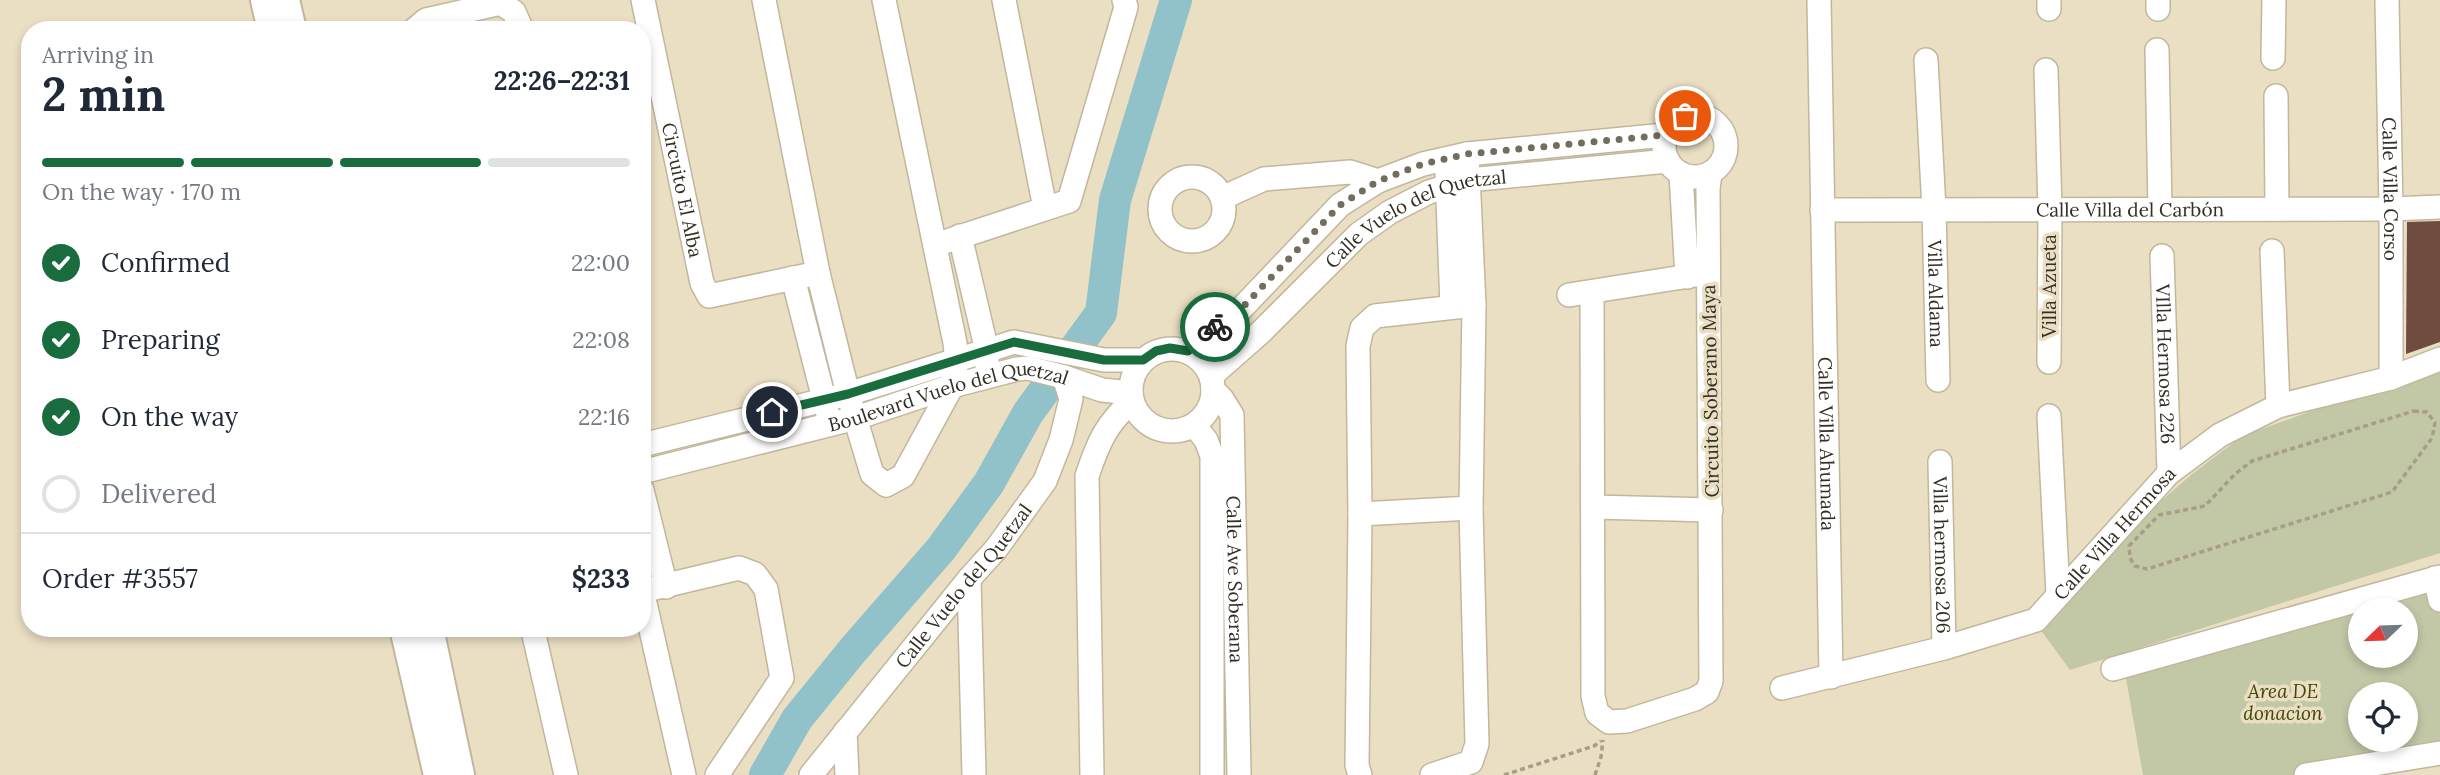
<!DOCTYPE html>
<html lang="en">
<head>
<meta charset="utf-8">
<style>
	body { margin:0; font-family:Lora,serif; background:#f6f6f7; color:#1f2937; height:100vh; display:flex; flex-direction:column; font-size:26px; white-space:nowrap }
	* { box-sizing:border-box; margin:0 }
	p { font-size:23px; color:#747a83 }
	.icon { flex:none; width:38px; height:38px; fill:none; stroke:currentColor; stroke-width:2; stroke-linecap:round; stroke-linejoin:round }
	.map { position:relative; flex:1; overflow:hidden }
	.details { position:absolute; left:21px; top:21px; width:630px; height:616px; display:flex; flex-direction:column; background:#fff; border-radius:28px; box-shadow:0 4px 10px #0003 }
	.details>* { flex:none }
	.needle { width:46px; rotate:247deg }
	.buttons { position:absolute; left:2348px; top:598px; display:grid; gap:14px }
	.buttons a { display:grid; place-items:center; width:70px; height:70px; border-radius:50%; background:#fff; box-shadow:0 4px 10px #0003; font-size:35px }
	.pin { position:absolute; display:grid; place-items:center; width:60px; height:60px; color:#fff; margin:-30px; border:4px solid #fff; border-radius:50%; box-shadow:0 2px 7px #0007 }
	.courier { position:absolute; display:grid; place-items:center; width:70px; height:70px; margin:-35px; border:5px solid #196c3d; border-radius:50%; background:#fff; color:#222; box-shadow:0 2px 9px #0007 }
	.overview em { font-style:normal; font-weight:700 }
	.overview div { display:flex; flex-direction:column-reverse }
	.overview { display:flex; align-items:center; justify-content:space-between; height:119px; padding:0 21px }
	h1 { font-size:46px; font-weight:700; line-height:52px }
	.bar { display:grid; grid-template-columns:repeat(4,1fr); gap:10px 7px; align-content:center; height:84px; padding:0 21px }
	.bar i { height:9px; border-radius:5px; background:#e0e1e3 }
	.bar .active { background:#196c3d }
	.bar p { grid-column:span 4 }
	.line { display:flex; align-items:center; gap:18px; padding:0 21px; border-top:2px solid #e0e1e3 }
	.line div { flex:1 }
	ol { padding:0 21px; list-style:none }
	li { display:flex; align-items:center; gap:21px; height:77px }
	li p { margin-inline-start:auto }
	li .icon { padding:7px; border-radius:50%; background:#196c3d; color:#fff; stroke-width:4 }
	li:last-child { color:#747a83 }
	li i { width:38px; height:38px; border:4px solid #e0e1e3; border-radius:50% }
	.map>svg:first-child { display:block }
</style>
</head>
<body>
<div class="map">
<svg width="2440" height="775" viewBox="0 0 2440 775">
	<rect width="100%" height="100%" fill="#eadfc3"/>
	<g fill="#c2c7a6" fill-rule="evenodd">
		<path d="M 2440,365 L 2440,553 L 2070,670 L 2040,629 L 2129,529 L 2191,475 L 2242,436 Z"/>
		<path d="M 2437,587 L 2440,601 L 2440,753 L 2306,775 L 2143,775 L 2124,667 ZM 2361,611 L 2406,611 L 2406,656 L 2361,656 ZM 2361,695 L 2406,695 L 2406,740 L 2361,740 Z"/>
	</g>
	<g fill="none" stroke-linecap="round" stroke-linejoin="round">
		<path stroke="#91c2c9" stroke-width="32" d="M 765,775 L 797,719 L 853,650 L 941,549 L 989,483 L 1028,413 L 1101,313 L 1115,200 L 1176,0"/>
	</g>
	<path fill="#6f4c3e" d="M 2440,221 L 2440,342 L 2406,354 L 2407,222 Z"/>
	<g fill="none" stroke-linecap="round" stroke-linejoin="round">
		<defs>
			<g id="minor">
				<path id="s1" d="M 643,0 L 702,283 L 709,296 L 818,273"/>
				<path d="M 764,0 L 818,273 L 848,394 L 872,474 L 886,485 L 903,476 L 952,386 L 957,361 L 955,343 L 884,0"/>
				<path d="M 1004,0 L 1045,208"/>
				<path id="s2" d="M 1819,0 L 1831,677"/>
				<path id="s3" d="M 2387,0 L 2391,209 L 2391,378"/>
				<path d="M 2049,9 L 2049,0"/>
				<path d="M 2158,9 L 2158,0"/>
				<path d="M 414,30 L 426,20 L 501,3 L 514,12 L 522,30"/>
				<path d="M 2157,50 L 2160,209"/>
				<path d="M 2273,58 L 2274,0"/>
				<path id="s4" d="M 1926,60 L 1934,209 L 1938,380"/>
				<path d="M 2046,70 L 2050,210 L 2049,362"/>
				<path d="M 2276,96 L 2277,209"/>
				<circle cx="1695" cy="146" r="31"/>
				<path d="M 1447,173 L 1452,307"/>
				<path d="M 1681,174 L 1687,277"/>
				<circle cx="1192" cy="209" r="32"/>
				<path d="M 1222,198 L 1264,179 L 1350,172 L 1378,181"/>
				<path id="s5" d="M 1822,210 L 2391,209 L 2440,207"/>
				<path d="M 960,236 L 987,351 L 987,366"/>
				<path d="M 935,245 L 1069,201 L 1126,7 L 1124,0"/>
				<path d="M 2272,251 L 2278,406"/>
				<path id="s6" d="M 2162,256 L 2169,473"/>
				<path d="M 793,278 L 827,411"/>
				<path d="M 1592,292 L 1593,696 L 1597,713 L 1609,722 L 1627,721 L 1695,699 L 1707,692 L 1711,681 L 1708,189 L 1710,173"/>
				<path d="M 1569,295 L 1708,273"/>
				<circle cx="1172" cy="390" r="41"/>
				<path d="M 1188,351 L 1204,334 L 1240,310 L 1340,205 L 1378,181 L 1423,164 L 1467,154 L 1665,135"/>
				<path id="s7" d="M 1211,376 L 1261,332 L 1359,234 L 1390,212 L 1429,192 L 1468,180 L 1668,161"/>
				<path id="s8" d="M 1213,390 L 1222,399 L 1232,415 L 1239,775"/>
				<path d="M 2049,416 L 2058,594"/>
				<path d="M 1194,425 L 1206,440 L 1212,456 L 1212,775"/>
				<path d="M 642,445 L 848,394 L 1014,342 L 1104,360 L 1143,360"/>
				<path id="s9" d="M 1940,462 L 1944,648"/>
				<path id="s10" d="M 642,472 L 856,418 L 952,386 L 1017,369 L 1028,368 L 1064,377 L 1102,390 L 1131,393"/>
				<path d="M 642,490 L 666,587"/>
				<path d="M 1594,507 L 1711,510"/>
				<path d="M 1360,514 L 1471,508"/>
				<path d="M 2435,578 L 2440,600"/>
				<path d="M 969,579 L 974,775"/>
				<path d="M 642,590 L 684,775"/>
				<path d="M 642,591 L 739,568 L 755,574 L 766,589 L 782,678 L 717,775"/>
				<path d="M 539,628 L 534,635 L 566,775"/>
				<path d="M 2113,669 L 2440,577"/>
				<path id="s11" d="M 1782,688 L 1944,648 L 2036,620 L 2169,473 L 2220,435 L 2278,406 L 2391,378 L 2440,359"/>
				<path d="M 845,732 L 847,775"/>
				<path id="s12" d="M 811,775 L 969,579 L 996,549 L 1045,481 L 1061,440 L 1071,399 L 1064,377"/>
				<path d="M 1092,775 L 1087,476 C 1098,443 1106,424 1132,401"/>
				<path d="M 1360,775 L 1357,765 L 1360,514 L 1358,346 L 1362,328 L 1375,316 L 1474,305"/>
				<path d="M 1432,775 L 1471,762 L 1477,744 L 1471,508 L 1474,305 L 1467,154"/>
				<path d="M 2306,775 L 2440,753"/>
			</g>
			<g id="major">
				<path d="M 265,0 L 272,30"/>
				<path d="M 285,0 L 292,30"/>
				<path d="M 404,628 L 438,775"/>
				<path d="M 429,628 L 460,775"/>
			</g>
		</defs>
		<use href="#minor" stroke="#c2b79c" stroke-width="26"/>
		<use href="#major" stroke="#c2b79c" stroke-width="32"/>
		<g stroke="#a79e88" stroke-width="3.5" stroke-dasharray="5 3.5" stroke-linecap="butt">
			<path d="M 2414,411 L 2427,412 L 2435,423 L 2432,438 L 2392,492 L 2147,569 L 2135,566 L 2130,558 L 2129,546 L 2159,515 L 2205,506 L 2235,474 L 2252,461 Z"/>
			<path d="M 1504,775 L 1594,746 L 1601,741"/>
			<path d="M 1595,775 L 1601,757 L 1603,740"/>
		</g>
		<use href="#minor" stroke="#fff" stroke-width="23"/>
		<use href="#major" stroke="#fff" stroke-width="28"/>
	</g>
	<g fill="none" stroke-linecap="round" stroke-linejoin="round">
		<path stroke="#736d5c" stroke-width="7" stroke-dasharray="0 12.6" d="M 1215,327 L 1240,310 L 1340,205 L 1378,181 L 1423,164 L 1467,154 L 1665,135 L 1676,121 L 1685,116"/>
		<path stroke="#196c3d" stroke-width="9" d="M 772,412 L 848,394 L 1014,342 L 1104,360 L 1143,360 L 1156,351 L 1170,348 L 1188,351 L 1204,334 L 1215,327"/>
	</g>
	<g text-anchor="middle" stroke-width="7" stroke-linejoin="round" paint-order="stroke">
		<g font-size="19" fill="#332f24" stroke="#eadfc3">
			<text dy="7" stroke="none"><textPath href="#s3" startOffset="189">Calle Villa Corso</textPath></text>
			<text dy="7" stroke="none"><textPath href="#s1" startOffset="194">Circuito El Alba</textPath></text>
			<text dy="7" stroke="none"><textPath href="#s5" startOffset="308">Calle Villa del Carbón</textPath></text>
			<text dy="7" stroke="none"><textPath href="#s7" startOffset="264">Calle Vuelo del Quetzal</textPath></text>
			<text transform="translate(2049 286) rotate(-90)" y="7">Villa Azueta</text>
			<text dy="7" stroke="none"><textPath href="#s4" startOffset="234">Villa Aldama</textPath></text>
			<text dy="7" stroke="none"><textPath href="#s6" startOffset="108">VIlla Hermosa 226</textPath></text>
			<text transform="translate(1710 391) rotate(-91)" y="7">Circuito Soberano Maya</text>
			<text dy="7" stroke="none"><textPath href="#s10" startOffset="317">Boulevard Vuelo del Quetzal</textPath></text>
			<text dy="7" stroke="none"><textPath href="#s2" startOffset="444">Calle Villa Ahumada</textPath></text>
			<text dy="7" stroke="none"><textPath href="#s11" startOffset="380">Calle Villa Hermosa</textPath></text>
			<text dy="7" stroke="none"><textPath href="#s9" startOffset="93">Villa hermosa 206</textPath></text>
			<text dy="7" stroke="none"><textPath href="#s8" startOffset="196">Calle Ave Soberana</textPath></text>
			<text dy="7" stroke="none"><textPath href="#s12" startOffset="243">Calle Vuelo del Quetzal</textPath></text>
		</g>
		<g font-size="19" font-style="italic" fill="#424705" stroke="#eadfc3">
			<text x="2283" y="698">Area DE<tspan x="2283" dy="22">donacion</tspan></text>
		</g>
	</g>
</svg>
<div class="buttons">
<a><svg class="needle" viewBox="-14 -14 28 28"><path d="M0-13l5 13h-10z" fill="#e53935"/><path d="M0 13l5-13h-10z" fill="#747a83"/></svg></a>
<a><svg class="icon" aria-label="locate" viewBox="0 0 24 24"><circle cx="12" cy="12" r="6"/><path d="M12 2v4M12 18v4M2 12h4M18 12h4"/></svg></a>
</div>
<div class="pin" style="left:1685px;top:116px;background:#ea580c"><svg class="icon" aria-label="bag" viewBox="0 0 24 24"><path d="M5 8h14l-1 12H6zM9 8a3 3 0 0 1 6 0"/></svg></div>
<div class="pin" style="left:772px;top:412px;background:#1f2937"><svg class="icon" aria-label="home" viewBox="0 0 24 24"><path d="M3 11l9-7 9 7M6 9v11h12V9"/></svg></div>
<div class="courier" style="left:1215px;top:327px"><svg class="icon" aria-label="bike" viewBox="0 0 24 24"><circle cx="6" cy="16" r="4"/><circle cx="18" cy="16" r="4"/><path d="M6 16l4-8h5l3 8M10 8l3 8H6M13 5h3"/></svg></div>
<section class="details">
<div class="overview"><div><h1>2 min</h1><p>Arriving in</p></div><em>22:26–22:31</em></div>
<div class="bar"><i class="active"></i><i class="active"></i><i class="active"></i><i></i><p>On the way · 170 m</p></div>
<ol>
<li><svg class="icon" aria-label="check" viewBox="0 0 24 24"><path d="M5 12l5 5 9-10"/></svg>Confirmed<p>22:00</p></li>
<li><svg class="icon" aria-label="check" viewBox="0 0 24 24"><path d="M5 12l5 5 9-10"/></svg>Preparing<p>22:08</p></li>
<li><svg class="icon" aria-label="check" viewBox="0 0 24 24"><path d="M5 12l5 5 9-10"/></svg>On the way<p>22:16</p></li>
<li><i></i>Delivered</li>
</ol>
<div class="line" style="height:91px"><div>Order #3557</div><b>$233</b></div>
</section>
</div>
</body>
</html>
